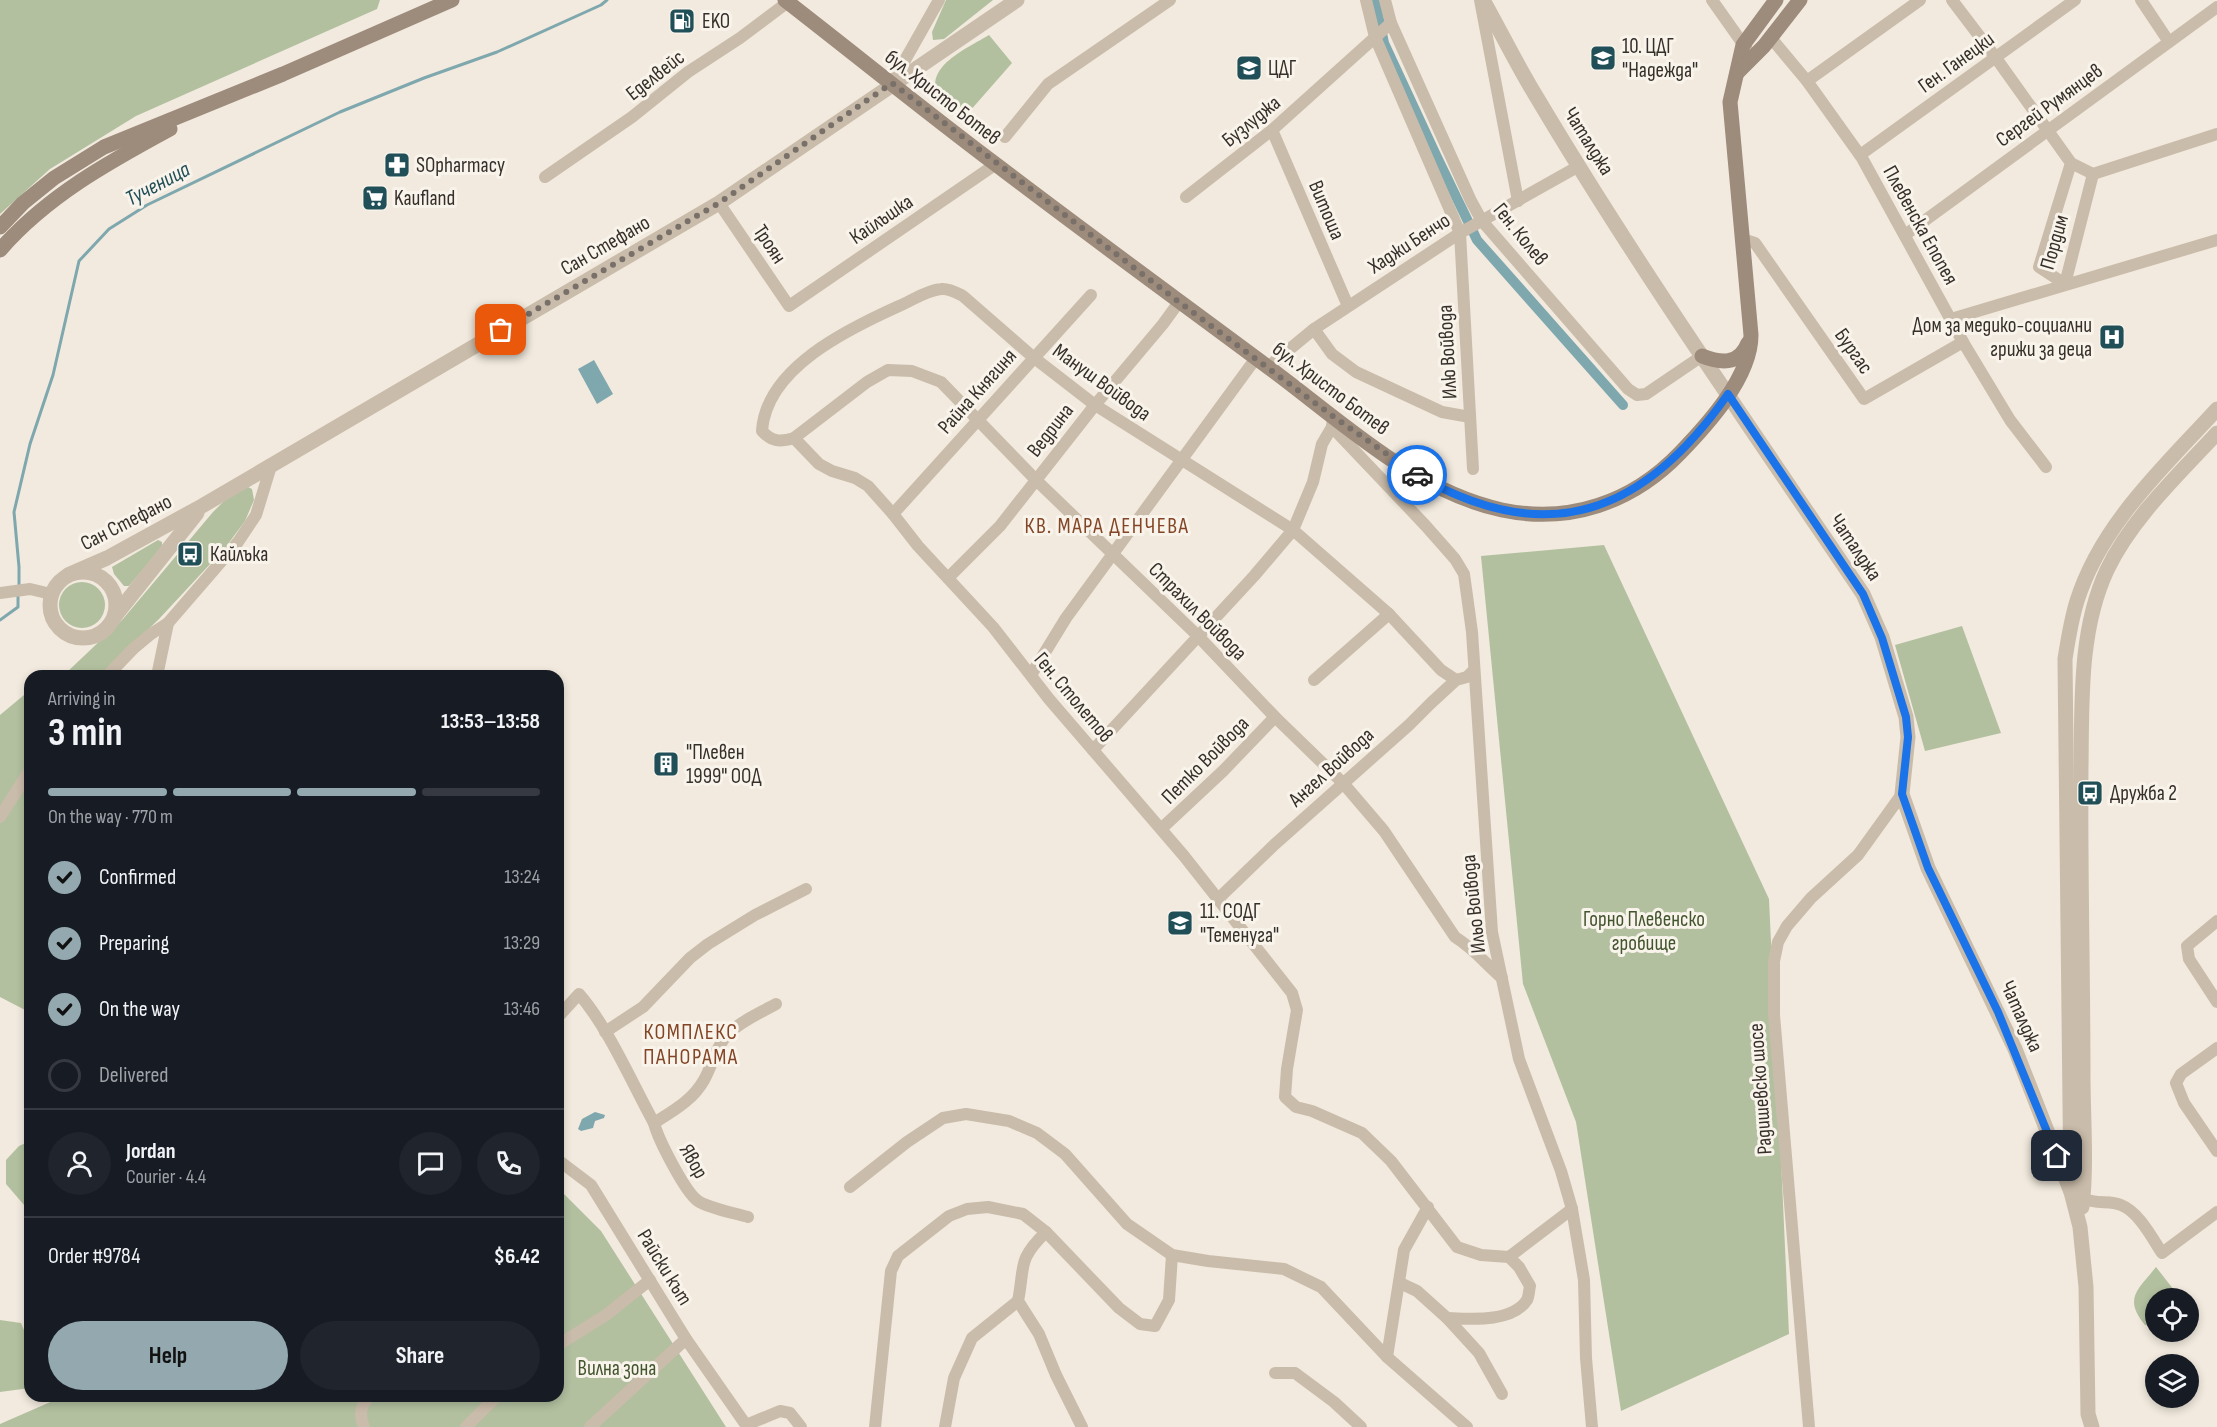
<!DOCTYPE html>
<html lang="en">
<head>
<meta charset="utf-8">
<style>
	body { margin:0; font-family:"Sofia Sans Condensed",sans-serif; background:#20242c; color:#f1f3f6; height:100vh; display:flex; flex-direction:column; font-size:22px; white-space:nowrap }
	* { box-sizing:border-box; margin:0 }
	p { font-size:20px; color:#9ea1a6 }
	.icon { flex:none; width:33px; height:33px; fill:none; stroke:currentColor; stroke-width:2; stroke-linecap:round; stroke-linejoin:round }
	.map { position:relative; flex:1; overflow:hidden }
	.side { position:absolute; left:24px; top:670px; width:540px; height:732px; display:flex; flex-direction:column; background:#171b24; border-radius:18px; box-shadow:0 3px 9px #0003 }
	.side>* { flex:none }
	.tools { position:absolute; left:2145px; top:1288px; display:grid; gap:12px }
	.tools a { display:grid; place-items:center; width:54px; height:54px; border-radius:50%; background:#171b24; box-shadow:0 3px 9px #0003; font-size:30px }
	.pin { position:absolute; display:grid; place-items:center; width:51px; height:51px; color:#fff; margin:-26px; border-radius:12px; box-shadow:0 3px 9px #0006 }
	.courier { position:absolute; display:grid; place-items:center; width:60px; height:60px; margin:-30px; border:4px solid #1a73e8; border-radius:50%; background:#fff; color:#222; box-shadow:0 2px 8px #0007 }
	.headline em { font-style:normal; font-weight:700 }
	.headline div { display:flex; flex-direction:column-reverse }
	.headline { display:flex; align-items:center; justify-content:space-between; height:102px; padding:0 24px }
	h1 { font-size:39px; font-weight:700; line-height:45px }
	.bar { display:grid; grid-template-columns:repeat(4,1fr); gap:9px 6px; align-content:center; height:72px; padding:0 24px }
	.bar i { height:8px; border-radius:4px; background:#363941 }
	.bar .active { background:#93a9af }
	.bar p { grid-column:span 4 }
	.line { display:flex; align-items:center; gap:15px; padding:0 24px; border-top:2px solid #363941 }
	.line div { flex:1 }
	.round { display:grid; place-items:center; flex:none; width:63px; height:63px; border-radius:32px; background:#20242c }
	ol { padding:0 24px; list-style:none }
	li { display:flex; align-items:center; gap:18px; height:66px }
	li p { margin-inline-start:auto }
	li .icon { padding:6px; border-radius:50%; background:#93a9af; color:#111; stroke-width:4 }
	li:last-child { color:#9ea1a6 }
	li i { width:33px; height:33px; border:3px solid #363941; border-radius:50% }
	.primary-button { display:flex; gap:12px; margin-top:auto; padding:12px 24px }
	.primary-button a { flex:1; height:69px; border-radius:36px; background:#93a9af; color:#111; font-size:24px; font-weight:700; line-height:69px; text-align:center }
	.primary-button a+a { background:#20242c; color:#f1f3f6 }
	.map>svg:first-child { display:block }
</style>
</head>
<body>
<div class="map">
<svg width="2217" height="1427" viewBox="0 0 2217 1427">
	<rect width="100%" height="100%" fill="#f2eade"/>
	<g fill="#b2c09f">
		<path d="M 0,0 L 380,0 L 377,9 L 136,116 L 50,169 L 0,214 Z"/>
		<path d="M 946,0 L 993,0 L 944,39 L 933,40 L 932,32 Z"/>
		<path d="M 989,35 L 1012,63 L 962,120 C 955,113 944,106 939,97 C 922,67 968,48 989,35 Z"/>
		<path d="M 246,486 L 252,489 L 254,500 L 245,521 L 225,548 L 159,619 L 100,676 L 67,676 L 65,674 L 123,619 L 213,512 L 224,501 Z"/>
		<path d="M 158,540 L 162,542 L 162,547 L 129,586 L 124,586 L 114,574 L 112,567 Z"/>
		<path d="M 1604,545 L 1769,899 L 1789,1334 L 1621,1411 L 1576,1122 L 1523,984 L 1481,556 Z"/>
		<circle cx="82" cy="605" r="23"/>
		<path d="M 1962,626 L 2001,733 L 1925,751 L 1895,645 Z"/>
		<path d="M 30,690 L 30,1015 L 27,1011 L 0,997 L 0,715 Z"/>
		<path d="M 30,1141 L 30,1212 L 6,1184 L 6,1160 L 19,1146 Z"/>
		<path d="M 558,1188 L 601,1231 L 726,1427 L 0,1427 L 0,1424 L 55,1400 L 57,1396 L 558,1396 Z"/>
		<path d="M 2156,1267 L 2181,1299 L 2156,1299 L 2155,1326 L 2145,1325 C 2123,1298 2138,1290 2156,1267 Z"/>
		<path d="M 0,1320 L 21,1323 L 30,1344 L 30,1388 L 0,1392 Z"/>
	</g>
	<g fill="#7ea7ae">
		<path d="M 594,360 L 613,394 L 597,404 L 578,369 Z"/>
		<path d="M 595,1112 L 605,1115 L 604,1118 L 595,1121 L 593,1128 L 581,1131 L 578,1129 L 582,1119 Z"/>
	</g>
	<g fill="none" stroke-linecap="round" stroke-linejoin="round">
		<g stroke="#7ea7ae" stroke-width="3">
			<path d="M 19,588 L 19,567 L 14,512 L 30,444 L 53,375 L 79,261 L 109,229 L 147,205 L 340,112 L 424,78 L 497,52 L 601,5 L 607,0"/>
			<path d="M 0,620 L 18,607 L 18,595"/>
		</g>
		<path stroke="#7ea7ae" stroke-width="10" d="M 1375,0 L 1384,43 L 1436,155 L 1477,240 L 1623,405"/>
		<g stroke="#cabcaa" stroke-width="12">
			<path d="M 1366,0 L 1375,37 L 1460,233 L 1473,469"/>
			<path d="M 1385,0 L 1391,23 L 1471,201 L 1482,221 L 1628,389 L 1637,395 L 1646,394 L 1702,356"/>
			<path d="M 1480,0 L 1518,201"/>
			<path d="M 1712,0 L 1748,51"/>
			<path d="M 1952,0 L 1996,58 L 2071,163 L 2093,174 L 2065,284 L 2039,267 L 2071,163"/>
			<path d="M 2141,0 L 2169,42"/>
			<path d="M 1771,38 L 1807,81 L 1862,158 L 1963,342 L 2010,420 L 2046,467"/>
			<path d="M 1807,81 L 1920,0"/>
			<path d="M 892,83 L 939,0"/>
			<path d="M 1272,130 L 1348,306"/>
			<path d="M 1005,137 L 1048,84 L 1170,0"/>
			<path d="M 1860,155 L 2075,0"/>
			<path d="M 2093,174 L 2217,134"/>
			<path d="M 545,177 L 632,117 L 688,72 L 740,38 L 788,2"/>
			<path d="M 1186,197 L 1272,130 L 1391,23"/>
			<path d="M 719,203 L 789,306 L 996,164"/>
			<path d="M 1905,235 L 2217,7"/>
			<path d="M 1742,239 L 1755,243 L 1864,399 L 1963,342"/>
			<path d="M 1951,319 L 2217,240"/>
			<path d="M 1314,329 L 1332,354 L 1356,372 L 1442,412 L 1470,417"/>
			<path d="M 1268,367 L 1314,329 L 1460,233 L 1579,166"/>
			<path d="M 1333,417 L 1332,427 L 1425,525 L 1455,559 L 1464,574 L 1472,632 L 1492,932 L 1519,1059 L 1561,1171 L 1572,1209 L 1584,1280 L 1586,1358 L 1592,1427"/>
			<path d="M 794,438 L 819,464 L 832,471 L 855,478 L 868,486 L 893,514 L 918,546 L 993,627 L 1049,699 L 1184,856 L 1292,993 L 1297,1010 L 1287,1069 L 1285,1097 L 1296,1107 L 1312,1111 L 1362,1133 L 1391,1161 L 1457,1247 L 1481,1255 L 1509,1257 L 1572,1209"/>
			<path d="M 893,514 L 1091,295"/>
			<path d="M 948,578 L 1000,526 L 1095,405 L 1163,324 L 1179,302"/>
			<path d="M 0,593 L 30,589 L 51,594"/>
			<path d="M 1031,675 L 1066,618 L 1256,358"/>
			<path d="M 107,676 L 133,649 L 151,634 L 168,623 L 238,542 L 256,515 L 271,466"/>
			<path d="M 157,676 L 168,623"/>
			<path d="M 1314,680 L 1389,614"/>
			<path d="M 1456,680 L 1441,670 L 1389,614 L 1293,530 L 1095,405 L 1033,357 L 963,296 C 957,293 949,288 941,289 C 927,290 911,301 899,306 C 848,329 766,368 762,431 C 772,442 780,442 794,438 L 867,382 L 888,370 L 912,371 L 941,382 L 1036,480 L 1198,636 L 1275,717 L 1343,783 L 1384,831 L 1455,937 C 1473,948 1486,964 1502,978"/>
			<path d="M 1093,750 L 1254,576 L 1293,530 L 1313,482 L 1322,444 L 1332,427"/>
			<path d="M 0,817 L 30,770"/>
			<path d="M 1161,829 L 1223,771 L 1275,717"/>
			<path d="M 1218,899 L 1274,845 L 1409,725 L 1431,703 L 1456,680 L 1467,677 L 1474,670"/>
			<path d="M 2217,921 L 2187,946 L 2189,959 L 2217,1002"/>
			<path d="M 558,1017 L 579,994 C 608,1027 632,1083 654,1123 C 658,1139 685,1192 698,1201 C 708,1208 734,1213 748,1217"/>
			<path d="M 605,1032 L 643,1007 L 690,958 L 708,944 L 755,915 L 806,889"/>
			<path d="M 2217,1048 L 2181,1074 L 2176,1083 L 2184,1103 L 2217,1151"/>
			<path d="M 654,1123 C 673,1111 693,1100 704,1080 C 713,1064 715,1048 728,1034 C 741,1021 760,1013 776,1004"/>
			<path d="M 558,1160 L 591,1185 L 686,1339 L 746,1425 L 780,1411 L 790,1413 L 801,1427"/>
			<path d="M 850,1187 L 907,1142 L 943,1118 L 966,1114 L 1009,1121 L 1037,1133 L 1065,1154 L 1127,1224 L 1172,1255 L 1208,1261 L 1284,1269 L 1321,1287 L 1387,1357 L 1467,1427"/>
			<path d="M 2083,1198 C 2096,1205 2109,1200 2121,1205 C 2139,1212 2152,1238 2162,1253 L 2217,1212"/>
			<path d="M 1400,1283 L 1417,1291 L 1447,1318 L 1479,1353 L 1502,1394"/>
			<path d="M 1447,1318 C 1470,1319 1512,1323 1527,1300 C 1529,1296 1529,1290 1530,1286 L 1519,1267 L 1509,1257"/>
			<path d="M 558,1345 L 606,1315 L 650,1280"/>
			<path d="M 1387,1357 L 1404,1250 L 1428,1207"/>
			<path d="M 1275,1373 L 1295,1373 L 1334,1402 L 1361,1427"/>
			<path d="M 364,1427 C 359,1415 360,1405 370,1396"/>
			<path d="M 466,1427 L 497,1396"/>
			<path d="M 590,1427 L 686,1339"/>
			<path d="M 875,1427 L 891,1271 L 898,1256 L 949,1216 L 967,1209 L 988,1207 L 1023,1214 L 1046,1232"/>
			<path d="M 945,1427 L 954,1378 L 972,1338 L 1018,1301"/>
			<path d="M 1082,1427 L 1056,1375 L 1039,1334 L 1018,1301 C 1025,1266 1017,1260 1046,1232 L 1119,1308 L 1140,1324 L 1155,1326 L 1169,1300 L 1172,1255"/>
			<path d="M 1809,1427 L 1774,1015 L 1774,961 L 1778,942 L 1787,926 L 1811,898 L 1858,855 L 1902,794"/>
		</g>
		<g stroke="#cabcaa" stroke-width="15">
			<path d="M 1483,0 C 1501,32 1517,65 1536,96 C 1637,266 1752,430 1863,594 L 1882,637 L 1906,717 L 1908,737 L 1902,794 L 1928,868 L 2015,1049 L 2071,1192 L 2083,1198"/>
			<circle cx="83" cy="605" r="33"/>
			<path d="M 68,575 L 107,558 L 202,506 L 719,203 L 1017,0"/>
			<path d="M 115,616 L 197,513"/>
			<path d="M 2082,1207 C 2087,1164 2083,1118 2083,1075 C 2083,972 2080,870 2081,767 C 2082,702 2079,630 2107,570 C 2131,519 2179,474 2217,433"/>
			<path d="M 2092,1427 L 2088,1414 L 2086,1287 L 2080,1227 L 2071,1192 L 2065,659 C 2068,640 2071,620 2077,601 C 2101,524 2164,467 2217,409"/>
		</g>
		<g stroke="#9d8b7c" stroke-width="15">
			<path d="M 785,0 C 856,55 926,112 998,166 C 1087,234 1178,300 1268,367 C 1339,419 1413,491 1502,510 C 1569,524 1632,503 1680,453 C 1708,424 1751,377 1751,335 L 1730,102 L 1743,45 L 1776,0"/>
			<path d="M 1737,73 L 1764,46 L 1800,0"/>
			<path d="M 0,227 L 23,203 L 54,178 L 104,147 L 283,74 L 452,0"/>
			<path d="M 0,250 C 47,196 109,162 170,129"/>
			<path d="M 1702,356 C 1720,363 1739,366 1748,343"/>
		</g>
	</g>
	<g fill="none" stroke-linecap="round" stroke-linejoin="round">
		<path stroke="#787069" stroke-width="6" stroke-dasharray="0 10.8" d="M 501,330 L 719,203 L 892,83 L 1179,302 L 1334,417 L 1417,475"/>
		<path stroke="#1a73e8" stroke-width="8" d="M 1417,475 C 1548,551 1645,513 1728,394 L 1863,594 L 1882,638 L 1906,717 L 1908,737 L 1902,794 L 1928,868 L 1998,1012 L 2057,1156"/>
	</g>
	<defs>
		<symbol id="fuel-square" viewBox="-11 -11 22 22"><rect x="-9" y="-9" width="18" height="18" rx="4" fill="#204f58" stroke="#f9f4eb"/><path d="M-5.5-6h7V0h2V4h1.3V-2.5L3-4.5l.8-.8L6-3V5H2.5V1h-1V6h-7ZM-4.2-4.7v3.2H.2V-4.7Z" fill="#fff"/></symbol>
		<symbol id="school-square" viewBox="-11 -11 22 22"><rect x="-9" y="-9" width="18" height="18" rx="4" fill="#204f58" stroke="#f9f4eb"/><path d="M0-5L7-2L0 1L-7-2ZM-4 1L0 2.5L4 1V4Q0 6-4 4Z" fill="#fff"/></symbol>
		<symbol id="pharmacy-square" viewBox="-11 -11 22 22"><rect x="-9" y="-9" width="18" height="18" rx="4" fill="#204f58" stroke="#f9f4eb"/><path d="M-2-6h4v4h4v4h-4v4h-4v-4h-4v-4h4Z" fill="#fff"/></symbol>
		<symbol id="supermarket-square" viewBox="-11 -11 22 22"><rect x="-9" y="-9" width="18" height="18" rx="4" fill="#204f58" stroke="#f9f4eb"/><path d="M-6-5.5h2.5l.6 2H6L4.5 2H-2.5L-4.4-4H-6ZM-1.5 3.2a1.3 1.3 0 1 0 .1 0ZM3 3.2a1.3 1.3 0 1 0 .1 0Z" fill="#fff"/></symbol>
		<symbol id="hospital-square" viewBox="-11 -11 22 22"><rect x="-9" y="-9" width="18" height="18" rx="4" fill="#204f58" stroke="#f9f4eb"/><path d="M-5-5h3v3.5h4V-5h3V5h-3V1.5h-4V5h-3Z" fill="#fff"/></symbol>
		<symbol id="bus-square" viewBox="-11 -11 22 22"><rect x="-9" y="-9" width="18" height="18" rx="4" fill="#204f58" stroke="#f9f4eb"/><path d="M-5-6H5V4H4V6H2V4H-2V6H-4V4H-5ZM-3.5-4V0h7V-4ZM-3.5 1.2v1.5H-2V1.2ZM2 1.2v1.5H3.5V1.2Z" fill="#fff"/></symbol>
		<symbol id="building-square" viewBox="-11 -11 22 22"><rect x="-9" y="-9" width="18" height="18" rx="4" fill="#204f58" stroke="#f9f4eb"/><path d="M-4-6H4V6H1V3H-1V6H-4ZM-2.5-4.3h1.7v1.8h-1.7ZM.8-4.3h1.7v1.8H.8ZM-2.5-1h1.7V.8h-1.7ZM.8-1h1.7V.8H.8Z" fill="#fff"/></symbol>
	</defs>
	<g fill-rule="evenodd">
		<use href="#fuel-square" x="667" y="6" width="30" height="30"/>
		<use href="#school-square" x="1588" y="43" width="30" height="30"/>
		<use href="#school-square" x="1234" y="53" width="30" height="30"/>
		<use href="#pharmacy-square" x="382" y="150" width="30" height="30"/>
		<use href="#supermarket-square" x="360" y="183" width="30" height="30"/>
		<use href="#hospital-square" x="2097" y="322" width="30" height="30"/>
		<use href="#bus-square" x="175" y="539" width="30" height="30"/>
		<use href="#building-square" x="651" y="749" width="30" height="30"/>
		<use href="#bus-square" x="2075" y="778" width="30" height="30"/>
		<use href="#school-square" x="1165" y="908" width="30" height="30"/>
	</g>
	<g text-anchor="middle" stroke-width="6" stroke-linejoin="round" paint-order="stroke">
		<g font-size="21" fill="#372f2a" stroke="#f9f4eb" text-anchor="start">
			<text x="702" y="28">EKO</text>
			<text x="1622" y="53">10. ЦДГ<tspan x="1622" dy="24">"Надежда"</tspan></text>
			<text x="1268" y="75">ЦДГ</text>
			<text x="416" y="172">SOpharmacy</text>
			<text x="394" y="205">Kaufland</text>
			<text x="2092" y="332" text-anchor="end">Дом за медико-социални<tspan x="2092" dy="24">грижи за деца</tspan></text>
			<text x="210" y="561">Кайлъка</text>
			<text x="686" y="759">"Плевен<tspan x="686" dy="24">1999" ООД</tspan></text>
			<text x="2110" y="800">Дружба 2</text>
			<text x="1200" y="918">11. СОДГ<tspan x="1200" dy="24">"Теменуга"</tspan></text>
		</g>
		<g font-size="21" fill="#372f2a" stroke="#f9f4eb">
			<text transform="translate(1956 62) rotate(-36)" y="7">Ген. Ганецки</text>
			<text transform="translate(655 75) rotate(-38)" y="7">Еделвейс</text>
			<text transform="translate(943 97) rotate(38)" y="7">бул. Христо Ботев</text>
			<text transform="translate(2049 105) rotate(-36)" y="7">Сергей Румянцев</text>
			<text transform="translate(1251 121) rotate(-39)" y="7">Бузлуджа</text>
			<text transform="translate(1589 141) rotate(58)" y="7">Чаталджа</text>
			<text transform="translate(1327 210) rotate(67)" y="7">Витоша</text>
			<text transform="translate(881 219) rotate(-34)" y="7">Кайлъшка</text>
			<text transform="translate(1921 225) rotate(61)" y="7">Плевенска Епопея</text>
			<text transform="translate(1521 234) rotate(51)" y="7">Ген. Колев</text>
			<text transform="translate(2054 242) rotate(-74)" y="7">Пордим</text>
			<text transform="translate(1409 243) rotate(-33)" y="7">Хаджи Бенчо</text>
			<text transform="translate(770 244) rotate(56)" y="7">Троян</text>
			<text transform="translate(605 245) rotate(-30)" y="7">Сан Стефано</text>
			<text transform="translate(1854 351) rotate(55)" y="7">Бургас</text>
			<text transform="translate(1447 352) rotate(-93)" y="7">Илю Войвода</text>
			<text transform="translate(1102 382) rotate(36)" y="7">Мануш Войвода</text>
			<text transform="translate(1331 388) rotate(37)" y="7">бул. Христо Ботев</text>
			<text transform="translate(977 391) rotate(-48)" y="7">Райна Княгиня</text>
			<text transform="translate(1050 430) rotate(-52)" y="7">Ведрина</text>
			<text transform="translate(126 522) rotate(-27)" y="7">Сан Стефано</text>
			<text transform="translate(1856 547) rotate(56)" y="7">Чаталджа</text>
			<text transform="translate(1198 611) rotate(45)" y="7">Страхил Войвода</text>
			<text transform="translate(1074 697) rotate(50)" y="7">Ген. Столетов</text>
			<text transform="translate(1205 760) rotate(-45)" y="7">Петко Войвода</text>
			<text transform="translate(1331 767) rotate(-42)" y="7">Ангел Войвода</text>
			<text transform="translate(1473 904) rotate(-96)" y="7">Ильо Войвода</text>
			<text transform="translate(2022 1016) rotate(66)" y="7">Чаталджа</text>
			<text transform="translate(1760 1089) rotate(-94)" y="7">Радишевско шосе</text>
			<text transform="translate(694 1161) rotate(60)" y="7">Явор</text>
			<text transform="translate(665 1267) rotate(58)" y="7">Райски кът</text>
		</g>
		<g font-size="21" fill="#43552e" stroke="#f9f4eb">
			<text x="1644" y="926">Горно Плевенско<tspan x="1644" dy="24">гробище</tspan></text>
			<text x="617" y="1375">Вилна зона</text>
		</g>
		<g font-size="22" font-style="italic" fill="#204f58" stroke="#f9f4eb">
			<text transform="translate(157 183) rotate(-28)" y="8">Тученица</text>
		</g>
		<g font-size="22" letter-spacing="1.5" fill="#834525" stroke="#f9f4eb">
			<text x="1107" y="533">КВ. МАРА ДЕНЧЕВА</text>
			<text x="691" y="1039">КОМПЛЕКС<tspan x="691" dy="25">ПАНОРАМА</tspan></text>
		</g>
	</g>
</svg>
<div class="tools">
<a><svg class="icon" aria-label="locate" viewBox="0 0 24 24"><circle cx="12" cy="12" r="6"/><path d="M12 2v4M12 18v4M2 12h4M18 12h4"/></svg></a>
<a><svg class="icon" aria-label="layers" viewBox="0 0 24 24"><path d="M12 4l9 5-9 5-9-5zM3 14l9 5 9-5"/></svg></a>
</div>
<div class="pin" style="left:501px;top:330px;background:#ea580c"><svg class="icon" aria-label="bag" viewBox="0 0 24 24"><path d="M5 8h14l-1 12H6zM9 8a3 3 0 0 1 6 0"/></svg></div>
<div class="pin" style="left:2057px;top:1156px;background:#1f2937"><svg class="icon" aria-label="home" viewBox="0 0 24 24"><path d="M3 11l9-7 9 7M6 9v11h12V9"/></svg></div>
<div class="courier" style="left:1417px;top:475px"><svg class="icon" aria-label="car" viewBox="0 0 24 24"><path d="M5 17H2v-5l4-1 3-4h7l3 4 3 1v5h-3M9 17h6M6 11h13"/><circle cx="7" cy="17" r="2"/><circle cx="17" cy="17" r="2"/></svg></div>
<section class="side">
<div class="headline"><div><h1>3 min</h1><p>Arriving in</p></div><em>13:53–13:58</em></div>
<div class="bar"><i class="active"></i><i class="active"></i><i class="active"></i><i></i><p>On the way · 770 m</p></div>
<ol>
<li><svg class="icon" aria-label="check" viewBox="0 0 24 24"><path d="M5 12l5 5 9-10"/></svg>Confirmed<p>13:24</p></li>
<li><svg class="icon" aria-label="check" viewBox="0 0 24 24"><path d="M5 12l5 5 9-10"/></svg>Preparing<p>13:29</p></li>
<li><svg class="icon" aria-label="check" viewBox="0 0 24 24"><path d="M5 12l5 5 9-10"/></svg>On the way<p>13:46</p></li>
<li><i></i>Delivered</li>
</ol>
<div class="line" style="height:108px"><a class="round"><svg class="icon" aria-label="person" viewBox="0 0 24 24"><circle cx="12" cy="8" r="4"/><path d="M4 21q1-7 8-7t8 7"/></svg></a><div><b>Jordan</b><p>Courier · 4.4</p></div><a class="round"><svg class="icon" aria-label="chat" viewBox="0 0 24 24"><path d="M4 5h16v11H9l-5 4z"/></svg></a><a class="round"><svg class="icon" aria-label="phone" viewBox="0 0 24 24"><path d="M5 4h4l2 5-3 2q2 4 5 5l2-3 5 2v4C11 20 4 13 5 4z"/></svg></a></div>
<div class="line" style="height:78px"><div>Order #9784</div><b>$6.42</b></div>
<div class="primary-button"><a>Help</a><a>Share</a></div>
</section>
</div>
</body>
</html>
